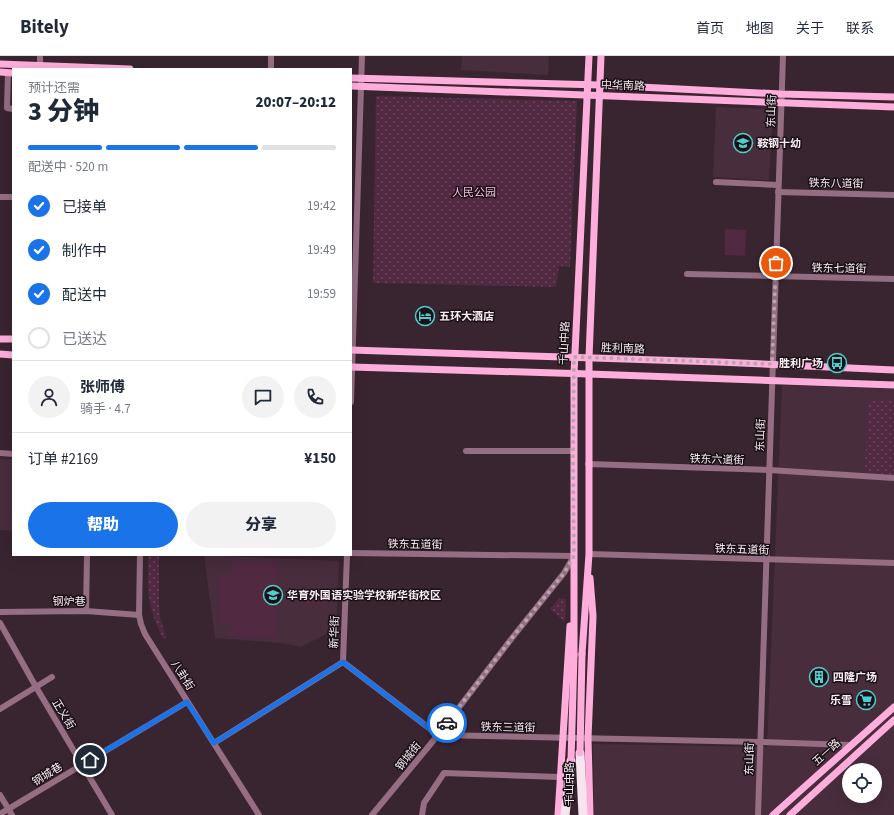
<!DOCTYPE html>
<html lang="zh">
<head>
<meta charset="utf-8">
<style>
	body { margin:0; font-family:"Source Sans 3","Noto Sans SC",sans-serif; background:#f2f2f3; color:#1f2937; height:100vh; display:flex; flex-direction:column; font-size:15px; white-space:nowrap }
	* { box-sizing:border-box; margin:0 }
	p { font-size:13px; color:#747a83 }
	.icon { flex:none; width:22px; height:22px; fill:none; stroke:currentColor; stroke-width:2; stroke-linecap:round; stroke-linejoin:round }
	.map { position:relative; flex:1; overflow:hidden }
	.panel { position:absolute; left:12px; top:12px; width:340px; height:488px; display:flex; flex-direction:column; background:#fff; border-radius:0px; box-shadow:0 4px 16px #0002 }
	.panel>* { flex:none }
	.tools { position:absolute; left:842px; top:707px; display:grid; gap:8px }
	.tools a { display:grid; place-items:center; width:40px; height:40px; border-radius:50%; background:#fff; box-shadow:0 4px 16px #0002; font-size:20px }
	.pin { position:absolute; display:grid; place-items:center; width:34px; height:34px; color:#fff; margin:-17px; border:2px solid #fff; border-radius:50%; box-shadow:0 1px 4px #0007 }
	.courier { position:absolute; display:grid; place-items:center; width:40px; height:40px; margin:-20px; border:3px solid #1a73e8; border-radius:50%; background:#fff; color:#222; box-shadow:0 1px 5px #0007 }
	.headline em { font-style:normal; font-weight:800 }
	.headline div { display:flex; flex-direction:column-reverse }
	.headline { display:flex; align-items:center; justify-content:space-between; height:68px; padding:0 16px }
	h1 { font-size:26px; font-weight:800; line-height:30px }
	.bar { display:grid; grid-template-columns:repeat(4,1fr); gap:6px 4px; align-content:center; height:48px; padding:0 16px }
	.bar i { height:5px; border-radius:3px; background:#e0e1e3 }
	.bar .current { background:#1a73e8 }
	.bar p { grid-column:span 4 }
	.line { display:flex; align-items:center; gap:10px; padding:0 16px; border-top:1px solid #e0e1e3 }
	.line div { flex:1 }
	.round { display:grid; place-items:center; flex:none; width:42px; height:42px; border-radius:21px; background:#f2f2f3 }
	ol { padding:0 16px; list-style:none }
	li { display:flex; align-items:center; gap:12px; height:44px }
	li p { margin-inline-start:auto }
	li .icon { padding:4px; border-radius:50%; background:#1a73e8; color:#fff; stroke-width:4 }
	li:last-child { color:#747a83 }
	li i { width:22px; height:22px; border:2px solid #e0e1e3; border-radius:50% }
	.button { display:flex; gap:8px; margin-top:auto; padding:8px 16px }
	.button a { flex:1; height:46px; border-radius:24px; background:#1a73e8; color:#fff; font-size:16px; font-weight:800; line-height:46px; text-align:center }
	.button a+a { background:#f2f2f3; color:#1f2937 }
	header { display:flex; align-items:center; gap:24px; box-sizing:border-box; height:56px; padding:0 20px; background:#fff; border-bottom:1px solid #e0e1e3 }
	header strong { font-size:19px }
	nav { display:flex; gap:22px; margin-inline-start:auto; font-size:14px }
	.map>svg:first-child { display:block }
</style>
</head>
<body>
<header>
<strong>Bitely</strong>
<nav><a>首页</a><a>地图</a><a>关于</a><a>联系</a></nav>
</header>
<div class="map">
<svg width="894" height="759" viewBox="0 0 894 759">
	<defs>
		<pattern id="grass-dots" width="8" height="8" patternUnits="userSpaceOnUse"><rect width="8" height="8" fill="#512940"/><path d="M2 2h.1M6 6h.1" fill="none" stroke="#6b485c" stroke-width="1.8" stroke-linecap="round"/></pattern>
		<pattern id="forest-crowns" width="20" height="18" patternUnits="userSpaceOnUse"><rect width="20" height="18" fill="#512940"/><path d="M2 6a3 3 0 1 1 6 0M12 15a3 3 0 1 1 6 0" fill="none" stroke="#6b485c"/></pattern>
	</defs>
	<rect width="100%" height="100%" fill="#392530"/>
	<g fill="#482d3c" fill-rule="evenodd">
		<path d="M 462,0 L 549,0 L 548,19 L 461,14 Z"/>
		<path d="M 716,51 L 773,53 L 769,124 L 713,121 Z"/>
		<path d="M 782,329 L 894,333 L 894,759 L 594,759 L 593,688 L 767,691 ZM 849,714 L 875,714 L 875,740 L 849,740 Z"/>
		<path d="M 0,403 L 13,403 L 13,475 L 0,474 Z"/>
		<path d="M 204,499 L 339,505 L 336,573 L 301,591 L 280,587 L 215,582 Z"/>
	</g>
	<g fill="url(#grass-dots)">
		<path d="M 376,40 L 577,45 L 570,211 L 559,210 L 556,231 L 373,227 Z"/>
		<path d="M 868,343 L 894,344 L 894,419 L 865,417 Z"/>
		<path d="M 148,499 L 159,499 L 159,547 L 160,561 L 166,582 L 163,583 C 158,571 152,559 150,547 C 147,531 148,515 148,499 Z"/>
		<path d="M 559,542 L 566,543 L 565,566 L 550,553 Z"/>
	</g>
	<path fill="url(#forest-crowns)" d="M 305,539 L 327,539 L 326,549 L 305,548 Z"/>
	<g fill="#512940">
		<path d="M 725,173 L 746,174 L 745,200 L 725,199 Z"/>
		<path d="M 233,505 L 278,507 L 275,583 L 231,580 L 231,568 L 219,567 L 219,518 L 232,518 Z"/>
	</g>
	<g fill="none" stroke-linecap="round" stroke-linejoin="round">
		<g stroke="#956e83" stroke-width="6">
			<path d="M 40,9 L 40,0"/>
			<path d="M 271,13 L 271,0"/>
			<path d="M 8,17 L 7,52 L 13,53"/>
			<path d="M 716,126 L 778,129"/>
			<path d="M 778,136 L 894,139"/>
			<path d="M 0,141 L 13,141"/>
			<path d="M 687,218 L 894,223"/>
			<path d="M 351,346 L 362,0"/>
			<path d="M 466,395 L 573,395"/>
			<path d="M 0,397 L 13,398"/>
			<path d="M 588,408 L 769,414 L 894,422"/>
			<path d="M 351,497 L 574,500"/>
			<path d="M 589,498 L 894,507"/>
			<path d="M 140,499 L 139,559 L 141,568 L 145,578 L 259,759"/>
			<path d="M 86,555 L 87,499"/>
			<path d="M 0,556 L 86,555 L 139,559"/>
			<path d="M 0,567 L 36,631 L 112,759"/>
			<path d="M 343,606 L 438,679 L 760,686 L 850,689"/>
			<path d="M 343,606 L 347,499"/>
			<path d="M 0,653 L 52,621"/>
			<path d="M 214,687 L 343,606"/>
			<path d="M 0,739 L 12,759"/>
			<path d="M 0,758 L 187,646"/>
			<path d="M 372,759 L 438,679 L 512,582 L 564,517 L 574,500"/>
			<path d="M 422,759 L 424,747 L 444,717 L 560,721"/>
			<path d="M 758,759 L 783,0"/>
		</g>
		<g stroke="#ffaedb" stroke-width="7">
			<path d="M 0,8 L 130,13"/>
			<path d="M 0,16 L 13,17"/>
			<path d="M 351,22 L 600,29 L 781,38 L 894,41"/>
			<path d="M 351,30 L 894,51"/>
			<path d="M 0,283 L 13,283"/>
			<path d="M 351,294 L 718,306 L 894,314"/>
			<path d="M 0,298 L 13,299"/>
			<path d="M 351,311 L 589,318 L 894,329"/>
			<path d="M 582,598 L 589,498 L 589,302 L 601,0"/>
			<path d="M 574,599 L 574,318 L 589,0"/>
			<path d="M 558,759 L 570,570"/>
			<path d="M 590,759 L 588,682 L 593,560 L 590,522"/>
			<path d="M 773,759 L 894,651"/>
			<path d="M 790,759 L 894,664"/>
		</g>
		<g stroke="#f8e4ef" stroke-width="9">
			<path d="M 580,697 L 583,759"/>
			<path d="M 565,759 L 571,705"/>
		</g>
		<g stroke="#ffaedb" stroke-width="7">
			<path d="M 580,697 L 582,598"/>
			<path d="M 571,705 L 574,599"/>
		</g>
	</g>
	<g fill="none" stroke-linecap="round" stroke-linejoin="round">
		<path stroke="#b6a6ae" stroke-width="4" stroke-dasharray="0 7.2" d="M 447,667 L 512,582 L 564,517 L 574,500 L 573,405 L 574,301 L 772,308 L 776,207"/>
		<path stroke="#1a73e8" stroke-width="5" d="M 90,704 L 187,646 L 214,687 L 343,606 L 438,679 L 447,667"/>
	</g>
	<defs>
		<symbol id="school-ring" viewBox="-11 -11 22 22"><circle r="9.5" fill="#1a1116" stroke="#52cdcd" stroke-width="1.5"/><path d="M0-5L7-2L0 1L-7-2ZM-4 1L0 2.5L4 1V4Q0 6-4 4Z" fill="#52cdcd"/></symbol>
		<symbol id="hotel-ring" viewBox="-11 -11 22 22"><circle r="9.5" fill="#1a1116" stroke="#52cdcd" stroke-width="1.5"/><path d="M-6-4.5h1.5V1H6V5H4.5V3h-9V5H-6ZM-4 0a1.8 1.8 0 1 1 3.6 0ZM.5 0V-2.5h3Q6-2.5 6 0Z" fill="#52cdcd"/></symbol>
		<symbol id="bus-ring" viewBox="-11 -11 22 22"><circle r="9.5" fill="#1a1116" stroke="#52cdcd" stroke-width="1.5"/><path d="M-5-6H5V4H4V6H2V4H-2V6H-4V4H-5ZM-3.5-4V0h7V-4ZM-3.5 1.2v1.5H-2V1.2ZM2 1.2v1.5H3.5V1.2Z" fill="#52cdcd"/></symbol>
		<symbol id="building-ring" viewBox="-11 -11 22 22"><circle r="9.5" fill="#1a1116" stroke="#52cdcd" stroke-width="1.5"/><path d="M-4-6H4V6H1V3H-1V6H-4ZM-2.5-4.3h1.7v1.8h-1.7ZM.8-4.3h1.7v1.8H.8ZM-2.5-1h1.7V.8h-1.7ZM.8-1h1.7V.8H.8Z" fill="#52cdcd"/></symbol>
		<symbol id="supermarket-ring" viewBox="-11 -11 22 22"><circle r="9.5" fill="#1a1116" stroke="#52cdcd" stroke-width="1.5"/><path d="M-6-5.5h2.5l.6 2H6L4.5 2H-2.5L-4.4-4H-6ZM-1.5 3.2a1.3 1.3 0 1 0 .1 0ZM3 3.2a1.3 1.3 0 1 0 .1 0Z" fill="#52cdcd"/></symbol>
	</defs>
	<g fill-rule="evenodd">
		<use href="#school-ring" x="732" y="76" width="22" height="22"/>
		<use href="#hotel-ring" x="414" y="249" width="22" height="22"/>
		<use href="#bus-ring" x="826" y="296" width="22" height="22"/>
		<use href="#school-ring" x="262" y="528" width="22" height="22"/>
		<use href="#building-ring" x="808" y="610" width="22" height="22"/>
		<use href="#supermarket-ring" x="855" y="633" width="22" height="22"/>
	</g>
	<g text-anchor="middle" stroke-width="3" stroke-linejoin="round" paint-order="stroke">
		<g font-size="11" fill="#f9ebf2" stroke="#1a1116">
			<text transform="translate(623 29) rotate(2)" y="4">中华南路</text>
			<text transform="translate(771 55) rotate(-88)" y="4">东山街</text>
			<text transform="translate(836 127) rotate(1)" y="4">铁东八道街</text>
			<text transform="translate(839 212) rotate(1)" y="4">铁东七道街</text>
			<text transform="translate(564 287) rotate(-87)" y="4">千山中路</text>
			<text transform="translate(623 292) rotate(2)" y="4">胜利南路</text>
			<text transform="translate(760 379) rotate(-88)" y="4">东山街</text>
			<text transform="translate(717 403) rotate(2)" y="4">铁东六道街</text>
			<text transform="translate(415 488) rotate(1)" y="4">铁东五道街</text>
			<text transform="translate(742 493) rotate(2)" y="4">铁东五道街</text>
			<text x="69" y="549">钢炉巷</text>
			<text transform="translate(334 576) rotate(-88)" y="4">新华街</text>
			<text transform="translate(183 619) rotate(58)" y="4">八卦街</text>
			<text transform="translate(64 658) rotate(59)" y="4">正义街</text>
			<text transform="translate(508 671) rotate(1)" y="4">铁东三道街</text>
			<text transform="translate(826 696) rotate(-42)" y="4">五一路</text>
			<text transform="translate(408 700) rotate(-51)" y="4">钢城街</text>
			<text transform="translate(749 703) rotate(-89)" y="4">东山街</text>
			<text transform="translate(47 718) rotate(-31)" y="4">钢城巷</text>
			<text transform="translate(569 728) rotate(-90)" y="4">千山中路</text>
		</g>
		<g font-size="11" font-weight="bold" fill="#f9ebf2" stroke="#1a1116" text-anchor="start">
			<text x="757" y="91">鞍钢十幼</text>
			<text x="439" y="264">五环大酒店</text>
			<text x="823" y="311" text-anchor="end">胜利广场</text>
			<text x="287" y="543">华育外国语实验学校新华街校区</text>
			<text x="833" y="625">四隆广场</text>
			<text x="852" y="648" text-anchor="end">乐雪</text>
		</g>
		<g font-size="11" fill="#fabfdf" stroke="#1a1116">
			<text x="474" y="140">人民公园</text>
		</g>
	</g>
</svg>
<div class="tools">
<a><svg class="icon" aria-label="locate" viewBox="0 0 24 24"><circle cx="12" cy="12" r="6"/><path d="M12 2v4M12 18v4M2 12h4M18 12h4"/></svg></a>
</div>
<div class="pin" style="left:776px;top:207px;background:#ea580c"><svg class="icon" aria-label="bag" viewBox="0 0 24 24"><path d="M5 8h14l-1 12H6zM9 8a3 3 0 0 1 6 0"/></svg></div>
<div class="pin" style="left:90px;top:704px;background:#1f2937"><svg class="icon" aria-label="home" viewBox="0 0 24 24"><path d="M3 11l9-7 9 7M6 9v11h12V9"/></svg></div>
<div class="courier" style="left:447px;top:667px"><svg class="icon" aria-label="car" viewBox="0 0 24 24"><path d="M5 17H2v-5l4-1 3-4h7l3 4 3 1v5h-3M9 17h6M6 11h13"/><circle cx="7" cy="17" r="2"/><circle cx="17" cy="17" r="2"/></svg></div>
<section class="panel">
<div class="headline"><div><h1>3 分钟</h1><p>预计还需</p></div><em>20:07–20:12</em></div>
<div class="bar"><i class="current"></i><i class="current"></i><i class="current"></i><i></i><p>配送中 · 520 m</p></div>
<ol>
<li><svg class="icon" aria-label="check" viewBox="0 0 24 24"><path d="M5 12l5 5 9-10"/></svg>已接单<p>19:42</p></li>
<li><svg class="icon" aria-label="check" viewBox="0 0 24 24"><path d="M5 12l5 5 9-10"/></svg>制作中<p>19:49</p></li>
<li><svg class="icon" aria-label="check" viewBox="0 0 24 24"><path d="M5 12l5 5 9-10"/></svg>配送中<p>19:59</p></li>
<li><i></i>已送达</li>
</ol>
<div class="line" style="height:72px"><a class="round"><svg class="icon" aria-label="person" viewBox="0 0 24 24"><circle cx="12" cy="8" r="4"/><path d="M4 21q1-7 8-7t8 7"/></svg></a><div><b>张师傅</b><p>骑手 · 4.7</p></div><a class="round"><svg class="icon" aria-label="chat" viewBox="0 0 24 24"><path d="M4 5h16v11H9l-5 4z"/></svg></a><a class="round"><svg class="icon" aria-label="phone" viewBox="0 0 24 24"><path d="M5 4h4l2 5-3 2q2 4 5 5l2-3 5 2v4C11 20 4 13 5 4z"/></svg></a></div>
<div class="line" style="height:52px"><div>订单 #2169</div><b>¥150</b></div>
<div class="button"><a>帮助</a><a>分享</a></div>
</section>
</div>
</body>
</html>
